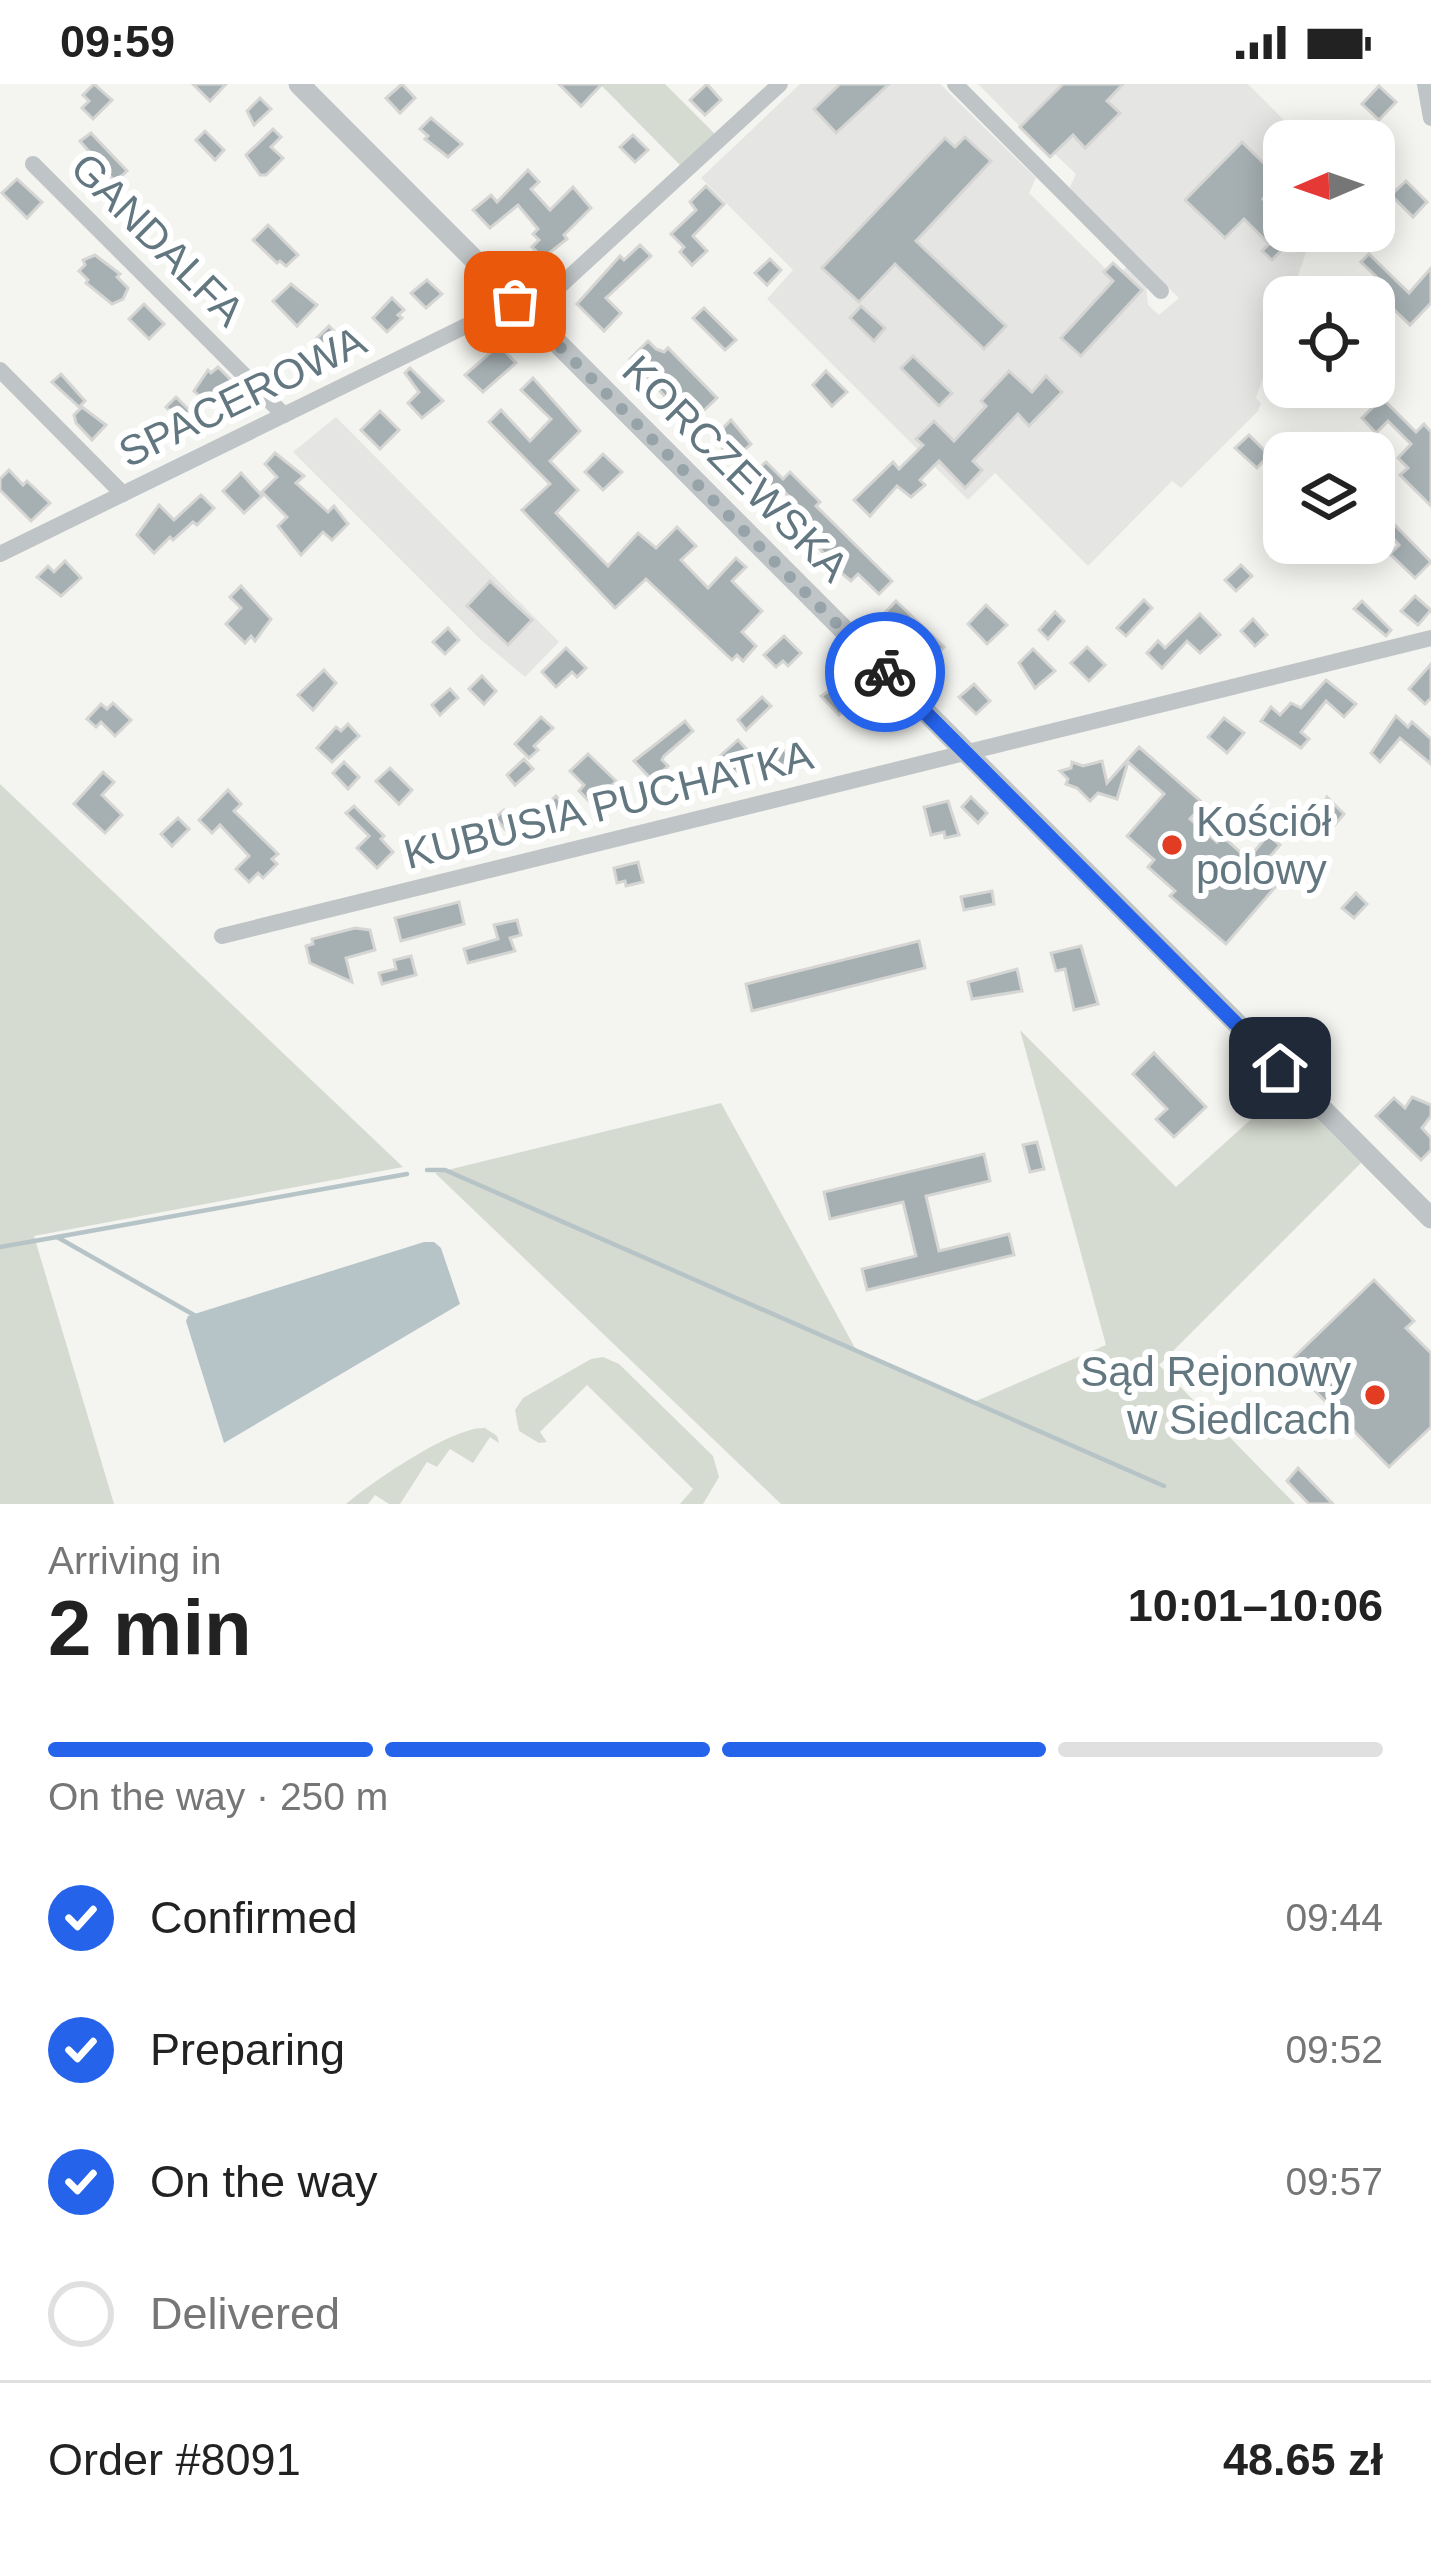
<!DOCTYPE html>
<html lang="en">
<head>
<meta charset="utf-8">
<style>
	body { margin:0; font-family:Arial,sans-serif; background:#f6f6f6; color:#222; height:100vh; display:flex; flex-direction:column; font-size:45px; white-space:nowrap }
	* { box-sizing:border-box; margin:0 }
	p { font-size:39px; color:#767676 }
	.icon { flex:none; width:66px; height:66px; fill:none; stroke:currentColor; stroke-width:2; stroke-linecap:round; stroke-linejoin:round }
	.map { position:relative; height:1420px; overflow:hidden }
	.sheet { display:flex; flex-direction:column; background:#fff; flex:1 }
	.sheet>* { flex:none }
	.needle { width:78px; rotate:268deg }
	.fabs { position:absolute; left:1263px; top:36px; display:grid; gap:24px }
	.fabs a { display:grid; place-items:center; width:132px; height:132px; border-radius:24px; background:#fff; box-shadow:0 6px 30px #0003; font-size:60px }
	.pin { position:absolute; display:grid; place-items:center; width:102px; height:102px; color:#fff; margin:-51px; border-radius:24px; box-shadow:0 6px 18px #0006 }
	.courier { position:absolute; display:grid; place-items:center; width:120px; height:120px; margin:-60px; border:9px solid #2563eb; border-radius:50%; background:#fff; color:#222; box-shadow:0 3px 15px #0007 }
	.overview em { font-style:normal; font-weight:800 }
	.overview div { display:flex; flex-direction:column-reverse }
	.overview { display:flex; align-items:center; justify-content:space-between; height:204px; padding:0 48px }
	h1 { font-size:78px; font-weight:800; line-height:90px }
	.bar { display:grid; grid-template-columns:repeat(4,1fr); gap:18px 12px; align-content:center; height:144px; padding:0 48px }
	.bar i { height:15px; border-radius:9px; background:#e0e0e0 }
	.bar .on { background:#2563eb }
	.bar p { grid-column:span 4 }
	.line { display:flex; align-items:center; gap:30px; padding:0 48px; border-top:3px solid #e0e0e0 }
	.line div { flex:1 }
	ol { padding:0 48px; list-style:none }
	li { display:flex; align-items:center; gap:36px; height:132px }
	li p { margin-inline-start:auto }
	li .icon { padding:12px; border-radius:50%; background:#2563eb; color:#fff; stroke-width:4 }
	li:last-child { color:#767676 }
	li i { width:66px; height:66px; border:6px solid #e0e0e0; border-radius:50% }
	.status { display:flex; justify-content:space-between; align-items:center; height:84px; padding:0 60px; background:#fff; direction:ltr }
	.status svg { height:33px; fill:currentColor }
	.map>svg:first-child { display:block }
</style>
</head>
<body>
<div class="status"><b>09:59</b><svg viewBox="0 0 49 12"><path d="M0 12V9h3v3zM5 12V6h3v6zM10 12V3h3v9zM15 12V0h3v12zM26 1h20v11H26zM47 4h2v5h-2z"/></svg></div>
<div class="map">
<svg width="1431" height="1420" viewBox="0 0 1431 1420">
	<rect width="100%" height="100%" fill="#f4f4f0"/>
	<g fill="#e5e5e4">
		<path d="M 800,0 L 940,0 L 1036,94 L 1029,109 L 1106,185 L 1113,179 L 1121,188 L 1127,183 L 1146,201 L 1148,221 L 1159,231 L 1179,214 L 1069,105 L 1076,90 L 1055,70 L 1050,73 L 978,0 L 1248,0 L 1305,57 L 1284,57 L 1284,147 L 1313,147 L 1291,213 L 1284,213 L 1284,234 L 1256,314 L 1261,319 L 1258,327 L 1181,404 L 1172,397 L 1088,482 L 995,389 L 968,416 L 767,215 L 793,186 L 701,94 Z"/>
		<path d="M 336,333 L 559,558 L 525,593 L 480,555 L 293,368 Z"/>
	</g>
	<g fill="#d6dbd1">
		<path d="M 600,0 L 665,0 L 715,50 L 680,81 Z"/>
		<path d="M 0,700 L 403,1083 L 34,1152 L 114,1420 L 0,1420 Z"/>
		<path d="M 1020,946 L 1176,1103 L 1286,1004 L 1361,1079 L 1159,1281 L 1295,1420 L 781,1420 L 435,1089 L 721,1019 L 855,1264 L 974,1318 L 1106,1261 Z"/>
		<path d="M 603,1273 L 619,1280 L 713,1372 L 719,1393 L 703,1420 L 680,1420 L 693,1405 L 587,1301 L 540,1348 L 547,1358 L 539,1359 L 519,1347 L 515,1326 L 523,1314 L 591,1275 Z"/>
		<path d="M 485,1344 L 497,1352 L 499,1359 L 490,1353 L 473,1379 L 450,1365 L 437,1383 L 427,1378 L 400,1420 L 389,1420 L 375,1411 L 368,1420 L 346,1420 C 372,1398 453,1342 485,1344 Z"/>
	</g>
	<path fill="#b7c4c7" d="M 424,1158 L 434,1158 L 441,1164 L 460,1220 L 224,1359 L 186,1237 L 188,1232 Z"/>
	<g fill="none" stroke-linecap="round" stroke-linejoin="round">
		<g stroke="#b7c4c7" stroke-width="4.5">
			<path d="M 427,1086 L 445,1086 L 1164,1402"/>
			<path d="M 57,1153 L 407,1090"/>
			<path d="M 0,1163 L 57,1153 L 194,1231"/>
		</g>
	</g>
	<g fill="#a6b0b3" stroke="#d5d5d3" stroke-width="3">
		<path d="M 94,0 L 112,16 L 93,35 L 82,24 L 89,17 L 83,11 Z"/>
		<path d="M 193,0 L 226,0 L 210,17 Z"/>
		<path d="M 402,0 L 415,14 L 400,29 L 386,14 Z"/>
		<path d="M 559,0 L 602,0 L 581,22 Z"/>
		<path d="M 707,0 L 721,16 L 705,31 L 690,16 Z"/>
		<path d="M 840,0 L 889,0 L 836,49 L 814,25 Z"/>
		<path d="M 1063,0 L 1123,0 L 1107,17 L 1120,29 L 1085,64 L 1073,51 L 1050,73 L 1020,43 Z"/>
		<path d="M 1379,2 L 1396,18 L 1379,36 L 1362,20 Z"/>
		<path d="M 260,14 L 271,25 L 254,41 L 247,27 Z"/>
		<path d="M 431,34 L 462,60 L 448,73 L 425,55 L 428,52 L 420,45 Z"/>
		<path d="M 273,45 L 281,53 L 271,63 L 283,74 L 266,91 L 260,91 L 246,71 Z"/>
		<path d="M 205,47 L 224,66 L 215,76 L 196,56 Z"/>
		<path d="M 91,49 L 127,87 L 115,98 L 80,57 Z"/>
		<path d="M 633,51 L 648,66 L 635,78 L 620,63 Z"/>
		<path d="M 965,53 L 991,77 L 916,157 L 1006,242 L 984,265 L 895,180 L 859,218 L 822,184 L 945,54 L 955,63 Z"/>
		<path d="M 1242,58 L 1281,96 L 1263,115 L 1284,137 L 1284,147 L 1300,147 L 1272,176 L 1262,167 L 1269,160 L 1244,135 L 1225,154 L 1185,116 Z"/>
		<path d="M 528,86 L 539,98 L 531,105 L 550,126 L 573,103 L 591,124 L 564,151 L 567,155 L 543,174 L 532,163 L 539,156 L 533,150 L 538,145 L 518,121 L 490,144 L 473,126 L 491,111 L 497,118 Z"/>
		<path d="M 17,95 L 42,118 L 27,134 L 2,109 Z"/>
		<path d="M 1406,97 L 1427,118 L 1413,133 L 1391,111 Z"/>
		<path d="M 706,102 L 724,120 L 693,152 L 707,167 L 692,181 L 680,168 L 684,163 L 671,150 L 696,126 L 690,118 Z"/>
		<path d="M 268,141 L 298,171 L 286,182 L 280,177 L 277,179 L 253,156 Z"/>
		<path d="M 640,161 L 651,172 L 606,214 L 621,229 L 604,247 L 577,220 L 620,172 L 624,176 Z"/>
		<path d="M 1369,170 L 1409,209 L 1431,184 L 1431,219 L 1410,241 L 1377,209 L 1386,202 L 1361,178 Z"/>
		<path d="M 95,171 L 120,190 L 117,193 L 128,204 L 123,215 L 112,220 L 86,199 L 88,196 L 79,187 L 85,181 L 83,176 Z"/>
		<path d="M 770,175 L 781,186 L 767,201 L 755,189 Z"/>
		<path d="M 1113,179 L 1142,206 L 1081,272 L 1061,254 L 1113,197 L 1104,188 Z"/>
		<path d="M 427,196 L 442,210 L 426,224 L 411,209 Z"/>
		<path d="M 291,200 L 317,221 L 297,242 L 273,217 Z"/>
		<path d="M 392,214 L 404,226 L 398,231 L 402,234 L 387,248 L 373,234 Z"/>
		<path d="M 144,220 L 164,240 L 149,255 L 129,235 Z"/>
		<path d="M 861,222 L 885,244 L 874,257 L 850,234 Z"/>
		<path d="M 704,224 L 736,256 L 725,266 L 693,234 Z"/>
		<path d="M 329,242 L 346,260 L 331,274 L 314,257 Z"/>
		<path d="M 648,257 L 656,265 L 664,268 L 668,264 L 717,314 L 696,334 L 680,318 L 675,323 L 630,275 Z"/>
		<path d="M 499,261 L 516,279 L 483,308 L 465,291 Z"/>
		<path d="M 913,272 L 952,309 L 939,322 L 901,284 Z"/>
		<path d="M 218,283 L 234,299 L 210,322 L 194,307 L 208,286 L 211,289 Z"/>
		<path d="M 410,284 L 443,317 L 422,334 L 408,319 L 419,308 L 405,289 Z"/>
		<path d="M 826,287 L 847,308 L 832,322 L 813,301 Z"/>
		<path d="M 1009,287 L 1032,308 L 1046,292 L 1062,308 L 1029,342 L 1018,330 L 973,377 L 982,386 L 965,404 L 939,377 L 920,396 L 925,401 L 911,413 L 897,402 L 870,432 L 854,416 L 893,378 L 899,385 L 923,361 L 916,355 L 934,337 L 954,357 L 986,322 L 981,317 Z"/>
		<path d="M 61,290 L 85,317 L 79,323 L 52,298 Z"/>
		<path d="M 533,294 L 580,347 L 550,377 L 578,406 L 556,429 L 608,482 L 638,449 L 656,464 L 677,443 L 696,462 L 681,476 L 708,504 L 736,474 L 746,483 L 732,497 L 762,527 L 742,548 L 756,562 L 743,577 L 737,571 L 732,576 L 646,495 L 615,524 L 522,426 L 550,400 L 489,338 L 501,326 L 530,357 L 551,335 L 521,306 Z"/>
		<path d="M 176,313 L 190,327 L 179,337 L 166,323 Z"/>
		<path d="M 1382,314 L 1416,348 L 1424,340 L 1431,348 L 1431,422 L 1400,391 L 1408,384 L 1398,374 L 1411,360 L 1388,337 L 1376,349 L 1362,334 Z"/>
		<path d="M 82,323 L 106,341 L 92,356 L 76,339 L 74,331 Z"/>
		<path d="M 380,327 L 399,346 L 380,365 L 361,346 Z"/>
		<path d="M 731,336 L 751,360 L 733,376 L 718,359 L 723,353 L 719,348 Z"/>
		<path d="M 1249,351 L 1269,371 L 1257,384 L 1235,364 Z"/>
		<path d="M 275,369 L 304,392 L 296,399 L 328,428 L 334,422 L 348,440 L 332,456 L 323,448 L 301,471 L 278,442 L 287,433 L 262,408 L 277,393 L 265,380 Z"/>
		<path d="M 603,370 L 622,388 L 603,406 L 585,388 Z"/>
		<path d="M 766,378 L 783,395 L 790,388 L 820,418 L 816,422 L 892,497 L 879,510 L 858,490 L 851,497 L 828,478 L 830,476 L 785,428 L 795,419 L 778,401 L 763,410 L 752,398 L 749,393 Z"/>
		<path d="M 9,386 L 23,401 L 27,397 L 50,419 L 31,437 L 0,406 L 0,395 Z"/>
		<path d="M 241,389 L 262,412 L 244,429 L 223,407 Z"/>
		<path d="M 201,411 L 214,424 L 197,441 L 193,438 L 173,456 L 170,453 L 154,469 L 137,451 L 159,421 L 174,436 Z"/>
		<path d="M 1389,435 L 1431,478 L 1415,494 L 1390,470 L 1399,461 L 1382,442 Z"/>
		<path d="M 65,477 L 81,494 L 61,512 L 37,493 L 48,482 L 54,488 Z"/>
		<path d="M 1241,481 L 1252,492 L 1236,507 L 1225,496 Z"/>
		<path d="M 490,497 L 532,536 L 508,561 L 467,522 Z"/>
		<path d="M 241,502 L 271,535 L 255,557 L 251,552 L 245,559 L 226,540 L 241,524 L 230,513 Z"/>
		<path d="M 1415,512 L 1431,526 L 1418,541 L 1401,527 Z"/>
		<path d="M 1144,516 L 1152,524 L 1126,552 L 1117,544 Z"/>
		<path d="M 896,517 L 944,563 L 928,579 L 881,533 Z"/>
		<path d="M 1362,517 L 1391,546 L 1386,552 L 1354,525 Z"/>
		<path d="M 986,521 L 1007,541 L 987,560 L 968,540 Z"/>
		<path d="M 1055,528 L 1064,537 L 1048,555 L 1039,546 Z"/>
		<path d="M 1200,530 L 1220,551 L 1200,569 L 1187,557 L 1162,584 L 1147,569 L 1158,557 L 1165,564 Z"/>
		<path d="M 1253,535 L 1267,551 L 1255,562 L 1241,547 Z"/>
		<path d="M 448,544 L 459,556 L 445,570 L 433,558 Z"/>
		<path d="M 784,552 L 801,569 L 788,582 L 783,577 L 776,583 L 764,571 Z"/>
		<path d="M 1087,563 L 1105,581 L 1089,597 L 1071,579 Z"/>
		<path d="M 566,564 L 586,584 L 577,593 L 572,588 L 556,603 L 542,588 Z"/>
		<path d="M 1033,565 L 1055,587 L 1035,604 L 1019,579 Z"/>
		<path d="M 1431,580 L 1431,614 L 1425,620 L 1409,605 Z"/>
		<path d="M 324,586 L 336,599 L 313,626 L 298,611 Z"/>
		<path d="M 482,592 L 496,607 L 484,620 L 469,605 Z"/>
		<path d="M 1326,596 L 1356,620 L 1344,633 L 1326,617 L 1301,648 L 1309,655 L 1301,664 L 1261,637 L 1271,623 L 1280,631 L 1291,619 L 1301,624 Z"/>
		<path d="M 840,600 L 856,615 L 839,631 L 821,612 Z"/>
		<path d="M 974,600 L 990,617 L 976,630 L 959,613 Z"/>
		<path d="M 450,605 L 458,614 L 440,631 L 432,621 Z"/>
		<path d="M 762,613 L 771,622 L 746,646 L 738,636 Z"/>
		<path d="M 113,619 L 131,636 L 115,652 L 101,638 L 96,643 L 87,635 L 101,620 L 107,625 Z"/>
		<path d="M 1396,632 L 1408,643 L 1412,638 L 1431,655 L 1431,680 L 1400,654 L 1380,678 L 1371,669 Z"/>
		<path d="M 541,633 L 553,644 L 534,662 L 538,666 L 529,674 L 515,660 Z"/>
		<path d="M 1224,634 L 1244,649 L 1227,669 L 1208,653 Z"/>
		<path d="M 685,637 L 693,647 L 664,672 L 662,676 L 668,682 L 653,697 L 634,677 Z"/>
		<path d="M 348,640 L 359,652 L 332,678 L 317,664 L 336,643 L 341,647 Z"/>
		<path d="M 738,656 L 752,671 L 721,702 L 708,688 L 715,682 L 712,679 Z"/>
		<path d="M 1139,663 L 1204,720 L 1190,735 L 1217,758 L 1222,752 L 1248,775 L 1268,751 L 1280,761 L 1259,785 L 1277,801 L 1226,860 L 1170,812 L 1175,807 L 1148,783 L 1154,776 L 1127,752 L 1164,710 L 1128,678 L 1117,715 L 1098,709 L 1090,717 L 1077,704 L 1066,700 L 1068,695 L 1060,687 L 1071,684 L 1072,678 L 1083,682 L 1102,677 L 1107,699 Z"/>
		<path d="M 783,665 L 799,682 L 785,694 L 769,677 Z"/>
		<path d="M 588,670 L 616,697 L 593,721 L 579,707 L 584,701 L 570,687 Z"/>
		<path d="M 524,675 L 533,685 L 515,701 L 507,691 Z"/>
		<path d="M 344,678 L 359,693 L 348,705 L 333,689 Z"/>
		<path d="M 390,684 L 412,706 L 399,720 L 376,697 Z"/>
		<path d="M 103,688 L 114,698 L 102,711 L 122,731 L 105,749 L 74,720 Z"/>
		<path d="M 228,706 L 241,720 L 234,727 L 278,770 L 272,775 L 277,780 L 263,794 L 258,789 L 249,798 L 236,785 L 249,772 L 220,741 L 212,749 L 199,736 Z"/>
		<path d="M 556,712 L 576,735 L 560,749 L 540,726 Z"/>
		<path d="M 971,713 L 987,729 L 978,739 L 962,723 Z"/>
		<path d="M 1327,713 L 1344,730 L 1331,745 L 1317,732 Z"/>
		<path d="M 948,717 L 959,751 L 945,754 L 944,748 L 931,751 L 924,723 Z"/>
		<path d="M 354,722 L 384,752 L 381,755 L 393,768 L 377,784 L 357,764 L 369,752 L 346,729 Z"/>
		<path d="M 504,726 L 523,745 L 513,754 L 495,734 Z"/>
		<path d="M 178,734 L 189,745 L 172,762 L 161,750 Z"/>
		<path d="M 638,778 L 643,798 L 626,802 L 625,797 L 617,799 L 614,784 Z"/>
		<path d="M 992,807 L 994,820 L 964,826 L 961,813 Z"/>
		<path d="M 1356,809 L 1367,820 L 1354,834 L 1342,824 Z"/>
		<path d="M 459,818 L 464,840 L 401,857 L 395,834 Z"/>
		<path d="M 517,836 L 521,851 L 510,854 L 515,867 L 468,879 L 464,865 L 498,855 L 494,841 Z"/>
		<path d="M 355,844 L 370,846 L 375,866 L 346,874 L 352,898 L 310,879 L 306,862 L 313,860 L 312,855 Z"/>
		<path d="M 919,857 L 925,884 L 752,927 L 746,900 Z"/>
		<path d="M 1081,862 L 1098,920 L 1074,926 L 1065,885 L 1056,887 L 1051,869 Z"/>
		<path d="M 411,872 L 416,891 L 382,900 L 379,889 L 396,885 L 394,876 Z"/>
		<path d="M 1017,885 L 1022,907 L 972,915 L 968,898 Z"/>
		<path d="M 1154,969 L 1206,1023 L 1174,1053 L 1156,1035 L 1167,1025 L 1133,990 Z"/>
		<path d="M 1412,1013 L 1431,1021 L 1431,1032 L 1422,1044 L 1431,1054 L 1431,1066 L 1421,1076 L 1376,1032 L 1394,1014 L 1405,1024 Z"/>
		<path d="M 1037,1058 L 1044,1085 L 1030,1088 L 1023,1061 Z"/>
		<path d="M 984,1070 L 990,1097 L 926,1112 L 939,1167 L 1009,1150 L 1014,1171 L 867,1206 L 862,1185 L 916,1172 L 903,1118 L 830,1135 L 824,1108 Z"/>
		<path d="M 1374,1196 L 1414,1237 L 1406,1244 L 1431,1269 L 1431,1343 L 1389,1383 L 1288,1279 Z"/>
		<path d="M 1298,1384 L 1333,1420 L 1309,1420 L 1287,1397 Z"/>
	</g>
	<g fill="none" stroke-linecap="round" stroke-linejoin="round">
		<g stroke="#bfc4c6" stroke-width="16">
			<path d="M 955,0 L 1161,207"/>
			<path d="M 1425,0 L 1431,34"/>
			<path d="M 33,80 L 284,331"/>
			<path d="M 528,231 L 780,0"/>
			<path d="M 0,286 L 123,410"/>
			<path d="M 0,470 L 515,218"/>
			<path d="M 222,852 L 1431,554"/>
		</g>
		<path stroke="#bfc4c6" stroke-width="21" d="M 299,0 L 1431,1134"/>
	</g>
	<g fill="none" stroke-linecap="round" stroke-linejoin="round">
		<path stroke="#96a3a8" stroke-width="12" stroke-dasharray="0 21.6" d="M 515,218 L 885,588"/>
		<path stroke="#2563eb" stroke-width="15" d="M 885,588 L 1280,984"/>
	</g>
	<g fill="#e23c22" stroke="#fff" stroke-width="4.5">
		<circle cx="1172" cy="761" r="12"/>
		<circle cx="1375" cy="1311" r="12"/>
	</g>
	<g text-anchor="middle" stroke-width="12" stroke-linejoin="round" paint-order="stroke">
		<g font-size="42" fill="#637781" stroke="#fff">
			<text transform="translate(158 155) rotate(45)" y="15">GANDALFA</text>
			<text transform="translate(242 312) rotate(-26)" y="15">SPACEROWA</text>
			<text transform="translate(736 384) rotate(45)" y="15">KORCZEWSKA</text>
			<text transform="translate(608 720) rotate(-14)" y="15">KUBUSIA PUCHATKA</text>
		</g>
		<g font-size="42" fill="#637781" stroke="#fff" text-anchor="start">
			<text x="1196" y="752">Kościół<tspan x="1196" dy="48">polowy</tspan></text>
			<text x="1351" y="1302" text-anchor="end">Sąd Rejonowy<tspan x="1351" dy="48">w Siedlcach</tspan></text>
		</g>
	</g>
</svg>
<div class="fabs">
<a><svg class="needle" viewBox="-14 -14 28 28"><path d="M0-13l5 13h-10z" fill="#e53935"/><path d="M0 13l5-13h-10z" fill="#767676"/></svg></a>
<a><svg class="icon" aria-label="locate" viewBox="0 0 24 24"><circle cx="12" cy="12" r="6"/><path d="M12 2v4M12 18v4M2 12h4M18 12h4"/></svg></a>
<a><svg class="icon" aria-label="layers" viewBox="0 0 24 24"><path d="M12 4l9 5-9 5-9-5zM3 14l9 5 9-5"/></svg></a>
</div>
<div class="pin" style="left:515px;top:218px;background:#ea580c"><svg class="icon" aria-label="bag" viewBox="0 0 24 24"><path d="M5 8h14l-1 12H6zM9 8a3 3 0 0 1 6 0"/></svg></div>
<div class="pin" style="left:1280px;top:984px;background:#1f2937"><svg class="icon" aria-label="home" viewBox="0 0 24 24"><path d="M3 11l9-7 9 7M6 9v11h12V9"/></svg></div>
<div class="courier" style="left:885px;top:588px"><svg class="icon" aria-label="bike" viewBox="0 0 24 24"><circle cx="6" cy="16" r="4"/><circle cx="18" cy="16" r="4"/><path d="M6 16l4-8h5l3 8M10 8l3 8H6M13 5h3"/></svg></div>
</div>
<section class="sheet">
<div class="overview"><div><h1>2 min</h1><p>Arriving in</p></div><em>10:01–10:06</em></div>
<div class="bar"><i class="on"></i><i class="on"></i><i class="on"></i><i></i><p>On the way · 250 m</p></div>
<ol>
<li><svg class="icon" aria-label="check" viewBox="0 0 24 24"><path d="M5 12l5 5 9-10"/></svg>Confirmed<p>09:44</p></li>
<li><svg class="icon" aria-label="check" viewBox="0 0 24 24"><path d="M5 12l5 5 9-10"/></svg>Preparing<p>09:52</p></li>
<li><svg class="icon" aria-label="check" viewBox="0 0 24 24"><path d="M5 12l5 5 9-10"/></svg>On the way<p>09:57</p></li>
<li><i></i>Delivered</li>
</ol>
<div class="line" style="height:156px"><div>Order #8091</div><b>48.65 zł</b></div>
</section>
</body>
</html>
